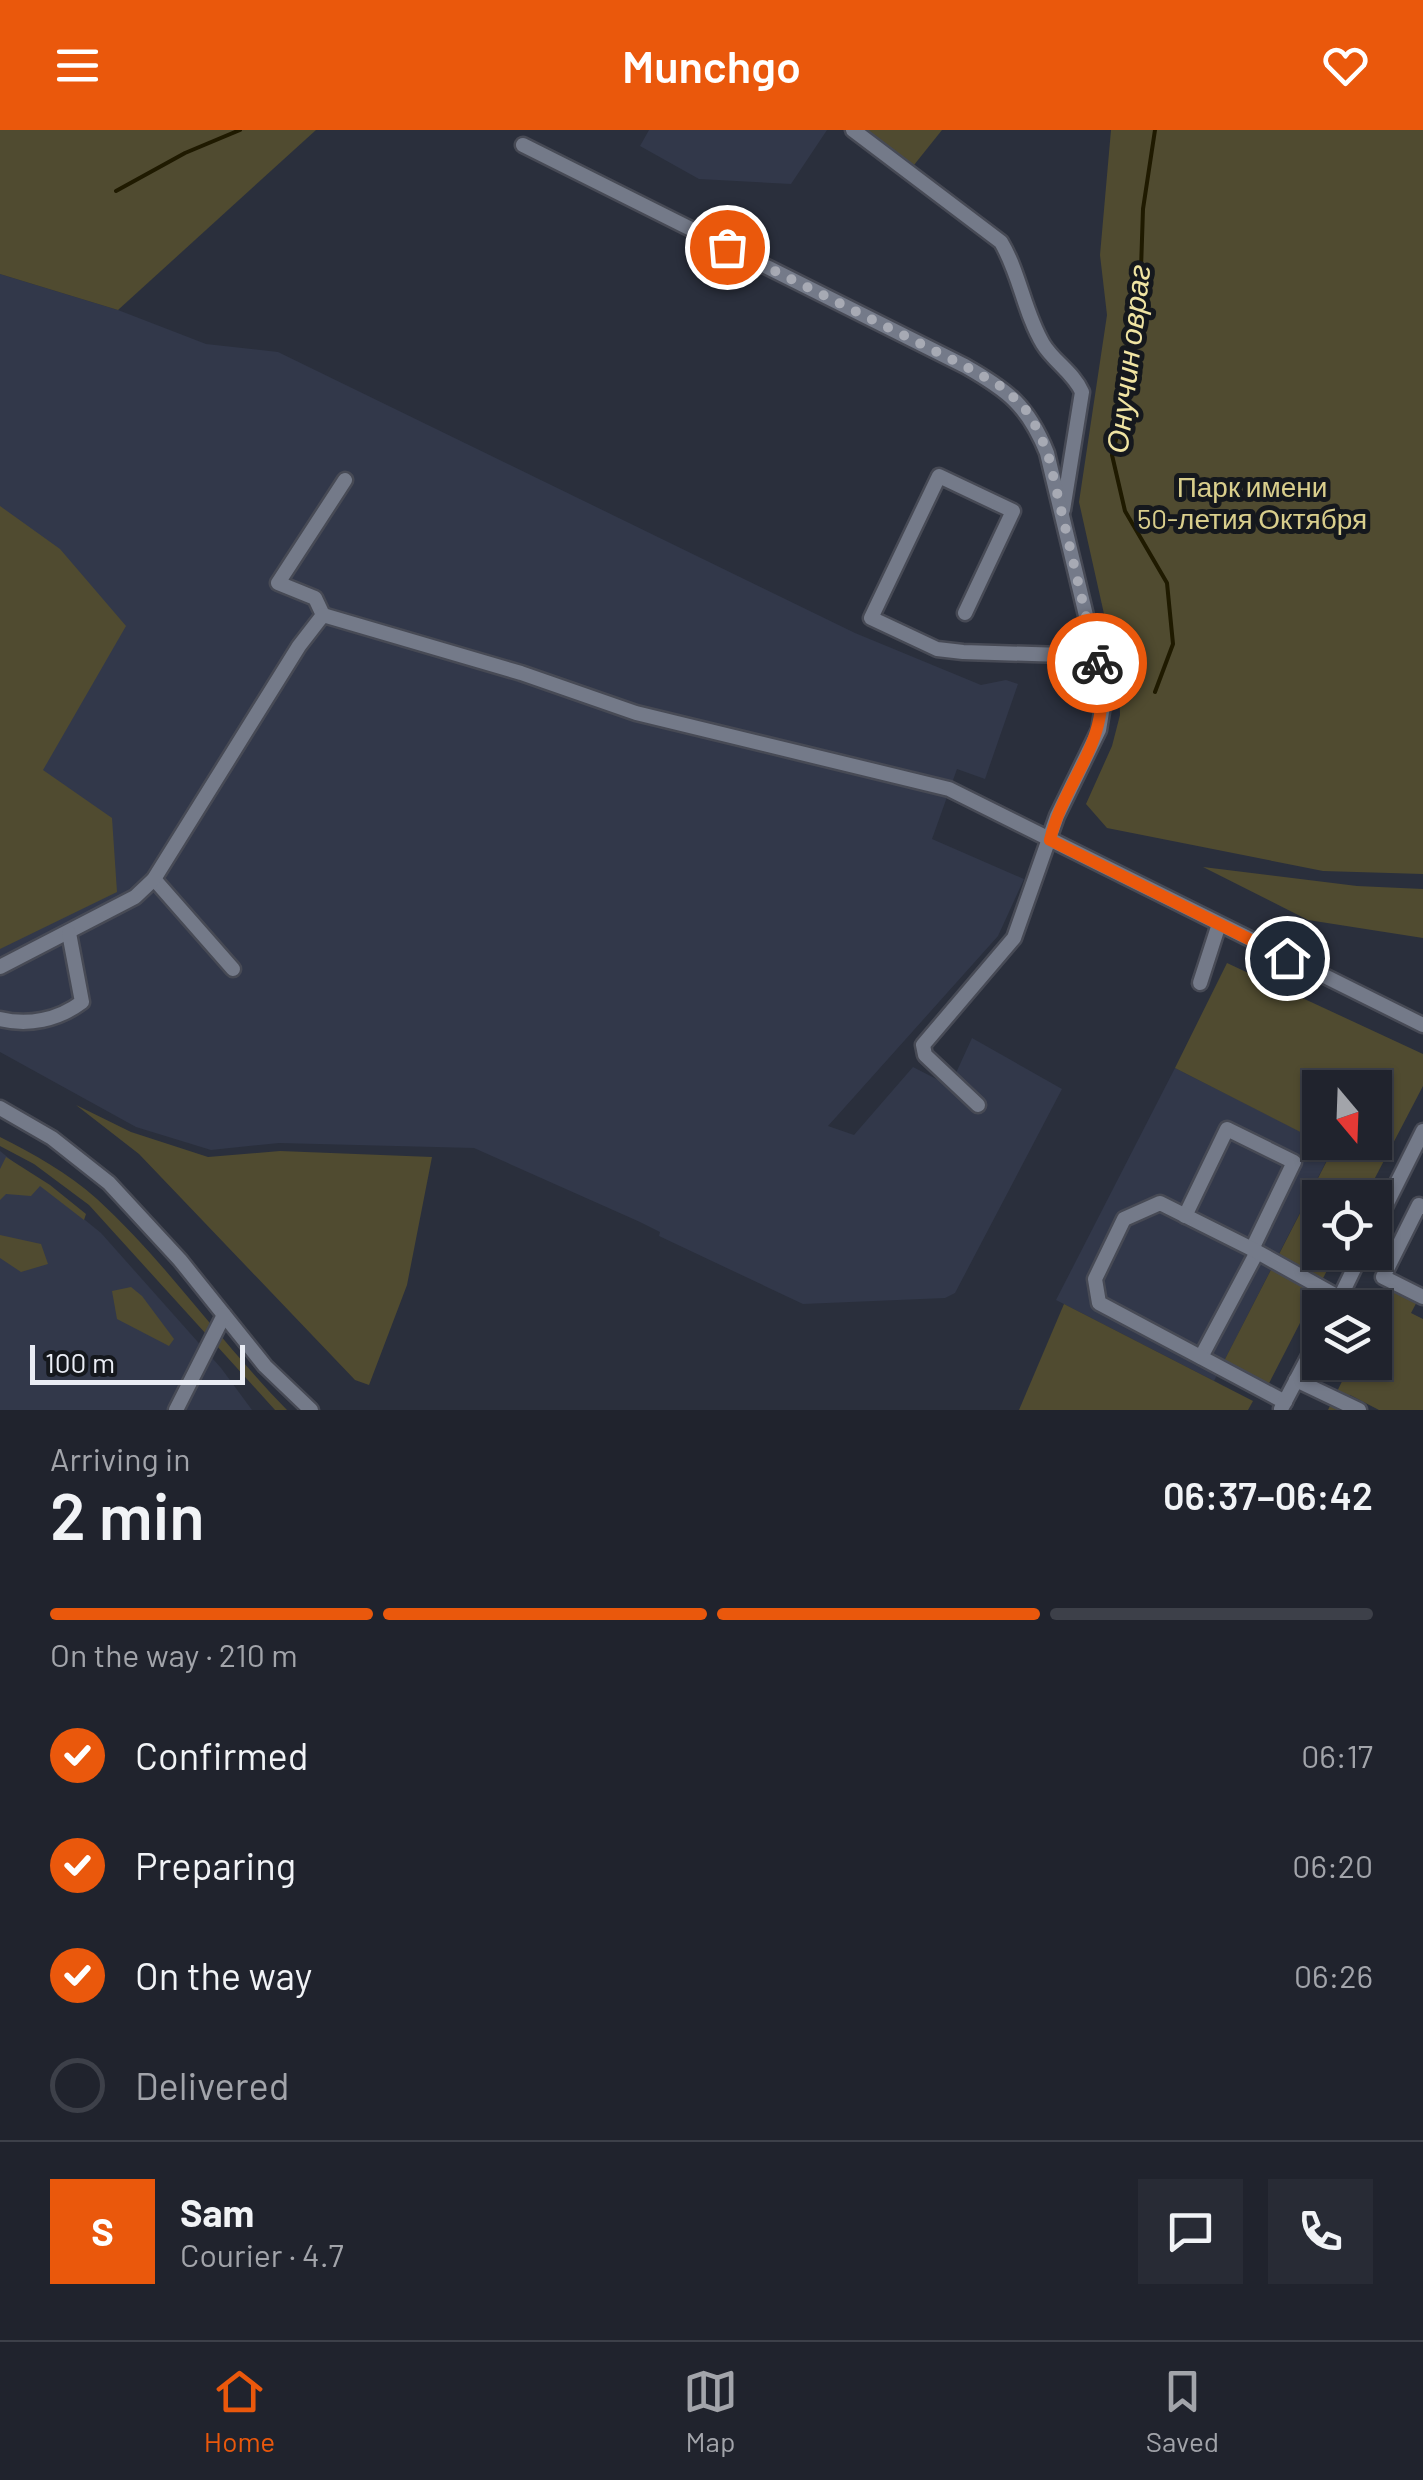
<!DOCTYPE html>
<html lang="en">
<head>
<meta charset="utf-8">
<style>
	body { margin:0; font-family:Barlow,sans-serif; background:#282b35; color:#f1f3f6; height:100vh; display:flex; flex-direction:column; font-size:38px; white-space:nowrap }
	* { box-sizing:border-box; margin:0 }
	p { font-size:32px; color:#a2a4aa }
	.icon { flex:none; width:55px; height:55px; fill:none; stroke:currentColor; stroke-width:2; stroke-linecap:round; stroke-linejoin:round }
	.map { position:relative; height:1280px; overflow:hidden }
	.drawer { display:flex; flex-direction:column; background:#20232d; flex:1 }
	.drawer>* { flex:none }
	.needle { width:65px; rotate:161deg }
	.fabs { position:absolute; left:1302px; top:940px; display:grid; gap:20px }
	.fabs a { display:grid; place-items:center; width:90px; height:90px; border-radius:0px; background:#20232d; box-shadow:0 2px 8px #0004,0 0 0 2px #3d4049; font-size:50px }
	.scale { position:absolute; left:30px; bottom:25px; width:215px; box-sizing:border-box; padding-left:10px; border:5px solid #eaedf5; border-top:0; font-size:28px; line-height:35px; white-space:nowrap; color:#eaedf5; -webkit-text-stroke:8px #15181d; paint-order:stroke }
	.pin { position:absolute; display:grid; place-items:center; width:85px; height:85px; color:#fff; margin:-42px; border:5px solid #fff; border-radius:50%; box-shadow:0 2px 10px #0007 }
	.courier { position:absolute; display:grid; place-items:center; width:100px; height:100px; margin:-50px; border:8px solid #ea580c; border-radius:50%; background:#fff; color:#222; box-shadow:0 2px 12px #0007 }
	.head em { font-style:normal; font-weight:600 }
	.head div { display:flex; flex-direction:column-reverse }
	.head { display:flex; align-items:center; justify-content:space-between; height:170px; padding:0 50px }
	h1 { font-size:65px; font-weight:600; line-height:75px }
	.bar { display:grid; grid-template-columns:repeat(4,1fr); gap:15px 10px; align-content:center; height:120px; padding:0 50px }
	.bar i { height:12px; border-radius:8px; background:#3d4049 }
	.bar .selected { background:#ea580c }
	.bar p { grid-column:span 4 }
	.line { display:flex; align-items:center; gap:25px; padding:0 50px; border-top:2px solid #3d4049 }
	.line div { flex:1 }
	.round { display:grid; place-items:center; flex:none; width:105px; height:105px; border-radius:0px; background:#282b35 }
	ol { padding:0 50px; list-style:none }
	li { display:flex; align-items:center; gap:30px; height:110px }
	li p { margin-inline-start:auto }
	li .icon { padding:10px; border-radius:50%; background:#ea580c; color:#fff; stroke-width:4 }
	li:last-child { color:#a2a4aa }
	li i { width:55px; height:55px; border:5px solid #3d4049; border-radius:50% }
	header { display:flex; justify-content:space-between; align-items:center; height:130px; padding:0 50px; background:#ea580c; color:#fff; font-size:45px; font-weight:600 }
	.tabs { display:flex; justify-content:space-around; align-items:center; height:140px; border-top:2px solid #3d4049; background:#20232d; font-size:28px; color:#a2a4aa }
	.tabs a { display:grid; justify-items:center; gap:5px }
	.tabs .selected { color:#ea580c }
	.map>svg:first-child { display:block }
</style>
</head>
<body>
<header><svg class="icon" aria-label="menu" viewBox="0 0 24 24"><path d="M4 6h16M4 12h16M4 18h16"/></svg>Munchgo<svg class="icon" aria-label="heart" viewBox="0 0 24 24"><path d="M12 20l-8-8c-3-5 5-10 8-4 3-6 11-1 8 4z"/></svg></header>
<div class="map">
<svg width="1423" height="1280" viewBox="0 0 1423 1280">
	<rect width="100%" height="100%" fill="#2a2f3c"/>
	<g fill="#32384a">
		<path d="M 649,0 L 827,0 L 791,54 L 699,49 L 640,16 Z"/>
		<path d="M 0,144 L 118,180 L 206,214 L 278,222 L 855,503 L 981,555 L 1006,550 L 1018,554 L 985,649 L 957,639 L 932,709 L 1024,749 L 998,806 L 828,996 L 854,1005 L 913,937 L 950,956 L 972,908 L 1062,959 L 955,1163 L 945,1168 L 803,1174 L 659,1106 L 660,1102 L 640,1092 L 474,1018 L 279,1013 L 211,1020 L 136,997 L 0,922 Z"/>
		<path d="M 1175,938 L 1333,1018 L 1214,1251 L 1056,1170 Z"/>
		<path d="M 0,1021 L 101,1103 L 221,1238 L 252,1280 L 0,1280 Z"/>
	</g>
	<g fill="#504b30">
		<path d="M 0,0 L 316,0 L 118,180 L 0,144 Z"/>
		<path d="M 867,0 L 942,0 L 914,35 Z"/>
		<path d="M 1111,0 L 1423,0 L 1423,744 L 1323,741 L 1107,698 L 1086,674 L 1112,616 L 1120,585 L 1119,551 L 1079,372 L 1107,185 L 1100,125 Z"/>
		<path d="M 0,376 L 60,419 L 126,496 L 43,640 L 112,688 L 117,762 L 0,819 Z"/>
		<path d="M 1203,737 L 1357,756 L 1423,759 L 1423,808 L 1308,790 Z"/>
		<path d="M 1227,833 L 1423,924 L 1423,956 L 1365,1067 L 1320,1068 L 1320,1122 L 1336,1123 L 1265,1261 L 1221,1237 L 1333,1019 L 1322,1013 L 1375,1012 L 1375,958 L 1320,958 L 1320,1012 L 1175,938 Z"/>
		<path d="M 76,975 L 131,1002 L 208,1027 L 280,1021 L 432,1027 L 407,1155 L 369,1255 L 355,1250 L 139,1024 Z"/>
		<path d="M 0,1007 C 34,1024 68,1043 97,1069 C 167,1133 220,1212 287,1280 L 275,1280 L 89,1075 L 34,1034 L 0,1016 Z"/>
		<path d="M 6,1027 L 50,1055 L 86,1084 L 84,1090 L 40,1056 L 31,1066 L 6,1064 L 0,1070 L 0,1039 Z"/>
		<path d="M 0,1105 L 41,1114 L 48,1134 L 21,1142 L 0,1128 Z"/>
		<path d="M 1392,1152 L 1420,1166 L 1411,1183 L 1423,1189 L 1423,1280 L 1379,1280 L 1350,1265 L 1342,1280 L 1328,1280 L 1351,1233 L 1375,1232 L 1375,1185 Z"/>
		<path d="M 131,1157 L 142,1166 L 174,1209 L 169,1216 L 117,1189 L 112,1161 Z"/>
		<path d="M 1064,1174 L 1253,1271 L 1248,1280 L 1019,1280 Z"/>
	</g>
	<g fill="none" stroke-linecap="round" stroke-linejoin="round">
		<g stroke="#1f1a00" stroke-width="4">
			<path d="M 1155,0 L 1143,79 L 1141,139 L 1130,256 L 1112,325 L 1125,381 L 1167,453 L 1173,514 L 1155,562"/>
			<path d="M 116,61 L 185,23 L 240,0"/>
		</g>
		<defs>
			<g id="minor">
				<path d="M 853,0 L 1001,112 C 1020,144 1024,182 1043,214 C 1054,232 1073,242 1082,262 L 1063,380"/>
				<path d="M 523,15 L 965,236 C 1009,261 1028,276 1047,323 L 1101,548 L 1103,576 L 1099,600 L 1057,686 L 1014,808 L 923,915 L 925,925 L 978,975"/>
				<path d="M 965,483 L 1013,381 L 939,346 L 871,488 L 937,519 L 963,522 L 1096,526"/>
				<path d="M 323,485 L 315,468 L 278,453 L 345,350"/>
				<path d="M 154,749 L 233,839"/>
				<path d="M 0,837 L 135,767 L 154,749 L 299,516 L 323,485 L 521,543 L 636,583 L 949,659 L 1423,895"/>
				<path d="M 1200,853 L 1219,794"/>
				<path d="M 0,889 C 28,896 58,890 82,872 L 69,803"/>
				<path d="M 0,978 L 52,1008 L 109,1053 L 180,1130 L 265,1236 L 311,1280"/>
				<path d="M 1423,1077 L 1419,1075 L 1383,1147 L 1423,1167"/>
				<path d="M 1185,1086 L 1227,999 L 1294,1032 L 1252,1119"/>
				<path d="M 1375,1097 L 1423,1001"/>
				<path d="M 1335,1178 L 1362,1122"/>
				<path d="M 1201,1227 L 1257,1122"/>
				<path d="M 1296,1250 L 1359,1280"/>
				<path d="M 1285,1272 L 1099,1173 L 1095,1149 L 1124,1089 L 1160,1073 L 1252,1119 L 1340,1168"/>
				<path d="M 1281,1279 L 1320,1205"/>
				<path d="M 176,1280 L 224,1185"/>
			</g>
		</defs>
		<use href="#minor" stroke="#474a55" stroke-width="19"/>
		<use href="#minor" stroke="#747a89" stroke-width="14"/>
	</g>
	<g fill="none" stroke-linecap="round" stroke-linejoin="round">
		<path stroke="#a7aab4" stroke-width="10" stroke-dasharray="0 18" d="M 727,117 L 965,236 L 1002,257 L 1024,277 L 1038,300 L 1048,324 L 1097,533"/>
		<path stroke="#ea580c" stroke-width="12" d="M 1097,533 C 1117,608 1066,644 1050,710 L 1287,828"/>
	</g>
	<g text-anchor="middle" stroke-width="10" stroke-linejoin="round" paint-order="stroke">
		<g font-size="28" fill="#d9ce8c" stroke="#15181d">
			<text x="1252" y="367">Парк имени<tspan x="1252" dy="32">50-летия Октября</tspan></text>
		</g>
		<g font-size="30" font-style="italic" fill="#f0e4a2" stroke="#15181d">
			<text transform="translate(1129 229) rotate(-83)" y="10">Онучин овраг</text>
		</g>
	</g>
</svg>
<div class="fabs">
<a><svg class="needle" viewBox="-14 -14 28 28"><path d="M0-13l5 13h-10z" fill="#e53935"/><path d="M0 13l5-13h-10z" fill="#a2a4aa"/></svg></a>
<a><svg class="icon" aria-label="locate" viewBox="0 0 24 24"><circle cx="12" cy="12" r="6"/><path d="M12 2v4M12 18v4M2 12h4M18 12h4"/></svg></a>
<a><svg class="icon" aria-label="layers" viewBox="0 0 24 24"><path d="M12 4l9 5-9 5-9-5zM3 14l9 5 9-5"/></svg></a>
</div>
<div class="scale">100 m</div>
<div class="pin" style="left:727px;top:117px;background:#ea580c"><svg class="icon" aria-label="bag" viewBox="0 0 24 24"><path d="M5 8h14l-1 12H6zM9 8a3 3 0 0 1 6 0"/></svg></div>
<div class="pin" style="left:1287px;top:828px;background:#1f2937"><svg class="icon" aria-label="home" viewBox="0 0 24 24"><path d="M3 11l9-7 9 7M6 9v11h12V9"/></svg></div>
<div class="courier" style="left:1097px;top:533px"><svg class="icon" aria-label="bike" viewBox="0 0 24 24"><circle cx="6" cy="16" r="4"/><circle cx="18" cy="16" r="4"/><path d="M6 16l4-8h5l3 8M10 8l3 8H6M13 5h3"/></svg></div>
</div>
<section class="drawer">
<div class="head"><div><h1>2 min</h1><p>Arriving in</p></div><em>06:37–06:42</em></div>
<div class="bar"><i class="selected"></i><i class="selected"></i><i class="selected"></i><i></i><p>On the way · 210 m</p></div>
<ol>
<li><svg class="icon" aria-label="check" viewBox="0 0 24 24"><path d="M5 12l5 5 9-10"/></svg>Confirmed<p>06:17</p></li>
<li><svg class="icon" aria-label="check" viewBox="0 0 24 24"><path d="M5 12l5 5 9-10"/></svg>Preparing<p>06:20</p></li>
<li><svg class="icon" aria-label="check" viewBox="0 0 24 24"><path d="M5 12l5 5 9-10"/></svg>On the way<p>06:26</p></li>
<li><i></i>Delivered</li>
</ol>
<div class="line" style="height:180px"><b class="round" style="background:#ea580c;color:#fff">S</b><div><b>Sam</b><p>Courier · 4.7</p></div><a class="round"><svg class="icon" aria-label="chat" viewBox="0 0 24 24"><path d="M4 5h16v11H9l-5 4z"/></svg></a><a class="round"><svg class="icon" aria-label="phone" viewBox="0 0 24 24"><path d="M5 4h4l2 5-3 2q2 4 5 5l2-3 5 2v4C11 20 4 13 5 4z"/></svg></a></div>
</section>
<nav class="tabs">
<a class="selected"><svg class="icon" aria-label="home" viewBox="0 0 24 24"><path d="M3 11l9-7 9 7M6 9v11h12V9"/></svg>Home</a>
<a><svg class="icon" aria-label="map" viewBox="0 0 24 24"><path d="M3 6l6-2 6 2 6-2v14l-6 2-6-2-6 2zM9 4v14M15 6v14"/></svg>Map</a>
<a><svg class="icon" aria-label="saved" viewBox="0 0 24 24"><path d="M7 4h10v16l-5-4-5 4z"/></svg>Saved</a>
</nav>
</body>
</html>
